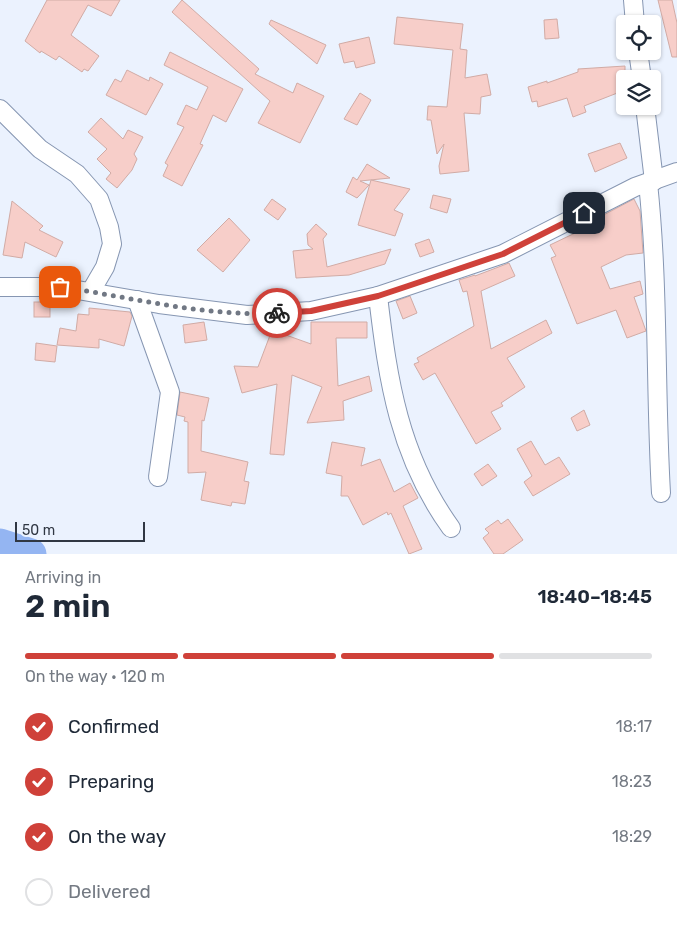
<!DOCTYPE html>
<html lang="en">
<head>
<meta charset="utf-8">
<style>
	body { margin:0; font-family:Rubik,sans-serif; background:#f6f6f7; color:#1f2937; height:100vh; display:flex; flex-direction:column; font-size:19px; white-space:nowrap }
	* { box-sizing:border-box; margin:0 }
	p { font-size:16px; color:#747a83 }
	.icon { flex:none; width:28px; height:28px; fill:none; stroke:currentColor; stroke-width:2; stroke-linecap:round; stroke-linejoin:round }
	.map { position:relative; height:554px; overflow:hidden }
	.details { display:flex; flex-direction:column; background:#fff; flex:1 }
	.details>* { flex:none }
	.buttons { position:absolute; left:616px; top:15px; display:grid; gap:10px }
	.buttons a { display:grid; place-items:center; width:45px; height:45px; border-radius:5px; background:#fff; box-shadow:0 1px 4px #0004; font-size:25px }
	.scale { position:absolute; left:15px; bottom:12px; width:130px; box-sizing:border-box; padding-left:5px; border:2px solid #303743; border-top:0; font-size:14px; line-height:18px; white-space:nowrap; color:#303743; -webkit-text-stroke:4px #ebf2fe; paint-order:stroke }
	.pin { position:absolute; display:grid; place-items:center; width:42px; height:42px; color:#fff; margin:-21px; border-radius:10px; box-shadow:0 2px 8px #0006 }
	.courier { position:absolute; display:grid; place-items:center; width:50px; height:50px; margin:-25px; border:4px solid #cf4139; border-radius:50%; background:#fff; color:#222; box-shadow:0 1px 6px #0007 }
	.overview em { font-style:normal; font-weight:600 }
	.overview div { display:flex; flex-direction:column-reverse }
	.overview { display:flex; align-items:center; justify-content:space-between; height:85px; padding:0 25px }
	h1 { font-size:32px; font-weight:600; line-height:38px }
	.bar { display:grid; grid-template-columns:repeat(4,1fr); gap:8px 5px; align-content:center; height:60px; padding:0 25px }
	.bar i { height:6px; border-radius:4px; background:#e0e1e3 }
	.bar .current { background:#cf4139 }
	.bar p { grid-column:span 4 }
	ol { padding:0 25px; list-style:none }
	li { display:flex; align-items:center; gap:15px; height:55px }
	li p { margin-inline-start:auto }
	li .icon { padding:5px; border-radius:50%; background:#cf4139; color:#fff; stroke-width:4 }
	li:last-child { color:#747a83 }
	li i { width:28px; height:28px; border:2px solid #e0e1e3; border-radius:50% }
	.map>svg:first-child { display:block }
</style>
</head>
<body>
<div class="map">
<svg width="677" height="554" viewBox="0 0 677 554">
	<rect width="100%" height="100%" fill="#ebf2fe"/>
	<g fill="none" stroke-linecap="round" stroke-linejoin="round">
		<path stroke="#94b5f2" stroke-width="31" d="M 0,544 L 31,554"/>
	</g>
	<g fill="#f7cec9" stroke="#d1aba5">
		<path d="M 47,0 L 120,0 L 111,16 L 88,5 L 71,35 L 99,56 L 88,71 L 84,69 L 82,72 L 59,56 L 56,60 L 41,51 L 40,53 L 25,41 Z"/>
		<path d="M 182,0 L 259,69 L 255,74 L 293,93 L 297,83 L 324,96 L 300,143 L 258,123 L 270,101 L 172,12 Z"/>
		<path d="M 658,0 L 672,0 L 677,23 L 677,57 L 672,57 Z"/>
		<path d="M 397,17 L 463,24 L 460,49 L 467,50 L 465,78 L 487,74 L 491,95 L 481,97 L 480,114 L 464,113 L 469,171 L 440,174 L 439,166 L 444,144 L 437,154 L 431,120 L 427,120 L 428,106 L 447,107 L 453,50 L 394,44 Z"/>
		<path d="M 557,19 L 559,38 L 545,39 L 544,20 Z"/>
		<path d="M 271,20 L 326,45 L 317,64 L 269,24 Z"/>
		<path d="M 369,37 L 375,63 L 356,68 L 354,61 L 344,63 L 339,44 Z"/>
		<path d="M 170,52 L 243,89 L 226,122 L 213,115 L 200,144 L 203,145 L 182,186 L 163,176 L 168,165 L 165,163 L 184,127 L 177,124 L 186,105 L 197,110 L 208,87 L 164,65 Z"/>
		<path d="M 625,66 L 625,90 L 584,106 L 586,112 L 573,117 L 567,98 L 538,107 L 537,101 L 532,102 L 528,87 L 547,81 L 547,83 L 578,72 L 578,69 Z"/>
		<path d="M 127,70 L 149,81 L 150,77 L 163,84 L 146,115 L 106,95 L 115,79 L 121,82 Z"/>
		<path d="M 360,93 L 371,100 L 357,125 L 344,119 Z"/>
		<path d="M 101,118 L 123,139 L 128,130 L 143,137 L 134,154 L 137,159 L 132,170 L 117,188 L 106,179 L 111,173 L 97,159 L 107,149 L 88,132 Z"/>
		<path d="M 620,143 L 627,158 L 595,172 L 588,154 Z"/>
		<path d="M 367,164 L 390,178 L 360,181 L 369,185 L 357,198 L 346,192 L 353,177 L 357,180 Z"/>
		<path d="M 371,180 L 410,189 L 394,210 L 403,214 L 395,236 L 358,225 Z"/>
		<path d="M 433,195 L 451,199 L 447,213 L 430,208 Z"/>
		<path d="M 272,199 L 286,209 L 278,220 L 264,210 Z"/>
		<path d="M 634,199 L 640,211 L 643,253 L 626,255 L 601,267 L 610,289 L 640,281 L 643,294 L 634,297 L 646,331 L 627,338 L 616,310 L 577,324 L 551,258 L 556,256 L 550,245 L 596,223 L 594,220 Z"/>
		<path d="M 12,201 L 43,226 L 39,230 L 63,242 L 56,257 L 25,242 L 22,258 L 3,255 Z"/>
		<path d="M 229,218 L 250,240 L 223,272 L 197,250 Z"/>
		<path d="M 316,224 L 327,234 L 323,239 L 327,267 L 391,249 L 385,264 L 349,275 L 296,278 L 293,251 L 313,249 L 308,245 L 307,234 Z"/>
		<path d="M 429,239 L 434,252 L 420,257 L 415,244 Z"/>
		<path d="M 509,263 L 515,276 L 481,291 L 491,349 L 546,320 L 552,333 L 507,358 L 525,387 L 501,403 L 503,406 L 491,412 L 501,429 L 476,444 L 435,373 L 423,380 L 414,364 L 419,362 L 417,358 L 474,326 L 467,291 L 463,292 L 459,280 L 475,275 L 475,276 Z"/>
		<path d="M 410,296 L 417,313 L 403,319 L 396,301 Z"/>
		<rect x="34" y="302" width="16" height="15"/>
		<path d="M 89,308 L 130,312 L 132,316 L 124,346 L 99,339 L 99,348 L 57,345 L 60,328 L 76,331 L 78,314 L 89,315 Z"/>
		<path d="M 204,322 L 207,340 L 185,343 L 183,325 Z"/>
		<path d="M 311,322 L 367,322 L 367,338 L 336,338 L 338,386 L 369,376 L 372,391 L 343,401 L 344,420 L 307,423 L 322,387 L 292,375 L 284,455 L 270,454 L 277,384 L 242,393 L 234,366 L 258,367 L 272,330 L 311,344 Z"/>
		<path d="M 36,343 L 57,346 L 55,362 L 35,360 Z"/>
		<path d="M 180,392 L 209,398 L 204,421 L 202,420 L 201,451 L 248,462 L 244,481 L 249,482 L 245,504 L 232,502 L 231,506 L 201,500 L 206,472 L 188,473 L 188,422 L 184,421 L 185,417 L 177,415 Z"/>
		<path d="M 584,410 L 590,425 L 577,431 L 571,418 Z"/>
		<path d="M 531,441 L 545,465 L 559,457 L 570,474 L 533,496 L 524,482 L 532,476 L 517,449 Z"/>
		<path d="M 332,442 L 365,448 L 361,466 L 380,459 L 394,492 L 410,483 L 418,498 L 403,506 L 422,549 L 409,554 L 391,513 L 388,515 L 387,512 L 363,525 L 348,496 L 341,496 L 342,476 L 326,473 Z"/>
		<path d="M 488,464 L 497,476 L 482,486 L 474,474 Z"/>
		<path d="M 508,519 L 523,540 L 503,554 L 494,554 L 483,538 L 489,533 L 485,529 L 498,520 L 501,524 Z"/>
	</g>
	<g fill="none" stroke-linecap="round" stroke-linejoin="round">
		<defs>
			<g id="street">
				<path d="M 633,0 L 635,24"/>
				<path d="M 638,51 L 642,79"/>
				<path d="M 645,106 L 654,181"/>
				<path d="M 0,109 L 40,149 L 77,174 L 99,199 L 109,227 L 112,244 L 105,267 L 91,291"/>
				<path d="M 648,183 C 659,286 655,390 661,493"/>
				<path d="M 0,287 L 60,287 L 159,304 L 247,315 L 311,311 L 378,296 L 503,254 L 635,187 L 677,172"/>
				<path d="M 378,296 C 388,381 399,456 451,528"/>
				<path d="M 137,300 L 170,392 L 158,477"/>
			</g>
		</defs>
		<use href="#street" stroke="#8696b2" stroke-width="20"/>
		<use href="#street" stroke="#fff" stroke-width="18"/>
	</g>
	<g fill="none" stroke-linecap="round" stroke-linejoin="round">
		<path stroke="#717884" stroke-width="5" stroke-dasharray="0 9" d="M 60,287 C 132,297 204,317 277,313"/>
		<path stroke="#cf4139" stroke-width="6" d="M 277,313 L 311,311 L 378,296 L 408,286 L 503,254 L 584,213"/>
	</g>
</svg>
<div class="buttons">
<a><svg class="icon" aria-label="locate" viewBox="0 0 24 24"><circle cx="12" cy="12" r="6"/><path d="M12 2v4M12 18v4M2 12h4M18 12h4"/></svg></a>
<a><svg class="icon" aria-label="layers" viewBox="0 0 24 24"><path d="M12 4l9 5-9 5-9-5zM3 14l9 5 9-5"/></svg></a>
</div>
<div class="scale">50 m</div>
<div class="pin" style="left:60px;top:287px;background:#ea580c"><svg class="icon" aria-label="bag" viewBox="0 0 24 24"><path d="M5 8h14l-1 12H6zM9 8a3 3 0 0 1 6 0"/></svg></div>
<div class="pin" style="left:584px;top:213px;background:#1f2937"><svg class="icon" aria-label="home" viewBox="0 0 24 24"><path d="M3 11l9-7 9 7M6 9v11h12V9"/></svg></div>
<div class="courier" style="left:277px;top:313px"><svg class="icon" aria-label="bike" viewBox="0 0 24 24"><circle cx="6" cy="16" r="4"/><circle cx="18" cy="16" r="4"/><path d="M6 16l4-8h5l3 8M10 8l3 8H6M13 5h3"/></svg></div>
</div>
<section class="details">
<div class="overview"><div><h1>2 min</h1><p>Arriving in</p></div><em>18:40–18:45</em></div>
<div class="bar"><i class="current"></i><i class="current"></i><i class="current"></i><i></i><p>On the way · 120 m</p></div>
<ol>
<li><svg class="icon" aria-label="check" viewBox="0 0 24 24"><path d="M5 12l5 5 9-10"/></svg>Confirmed<p>18:17</p></li>
<li><svg class="icon" aria-label="check" viewBox="0 0 24 24"><path d="M5 12l5 5 9-10"/></svg>Preparing<p>18:23</p></li>
<li><svg class="icon" aria-label="check" viewBox="0 0 24 24"><path d="M5 12l5 5 9-10"/></svg>On the way<p>18:29</p></li>
<li><i></i>Delivered</li>
</ol>
</section>
</body>
</html>
